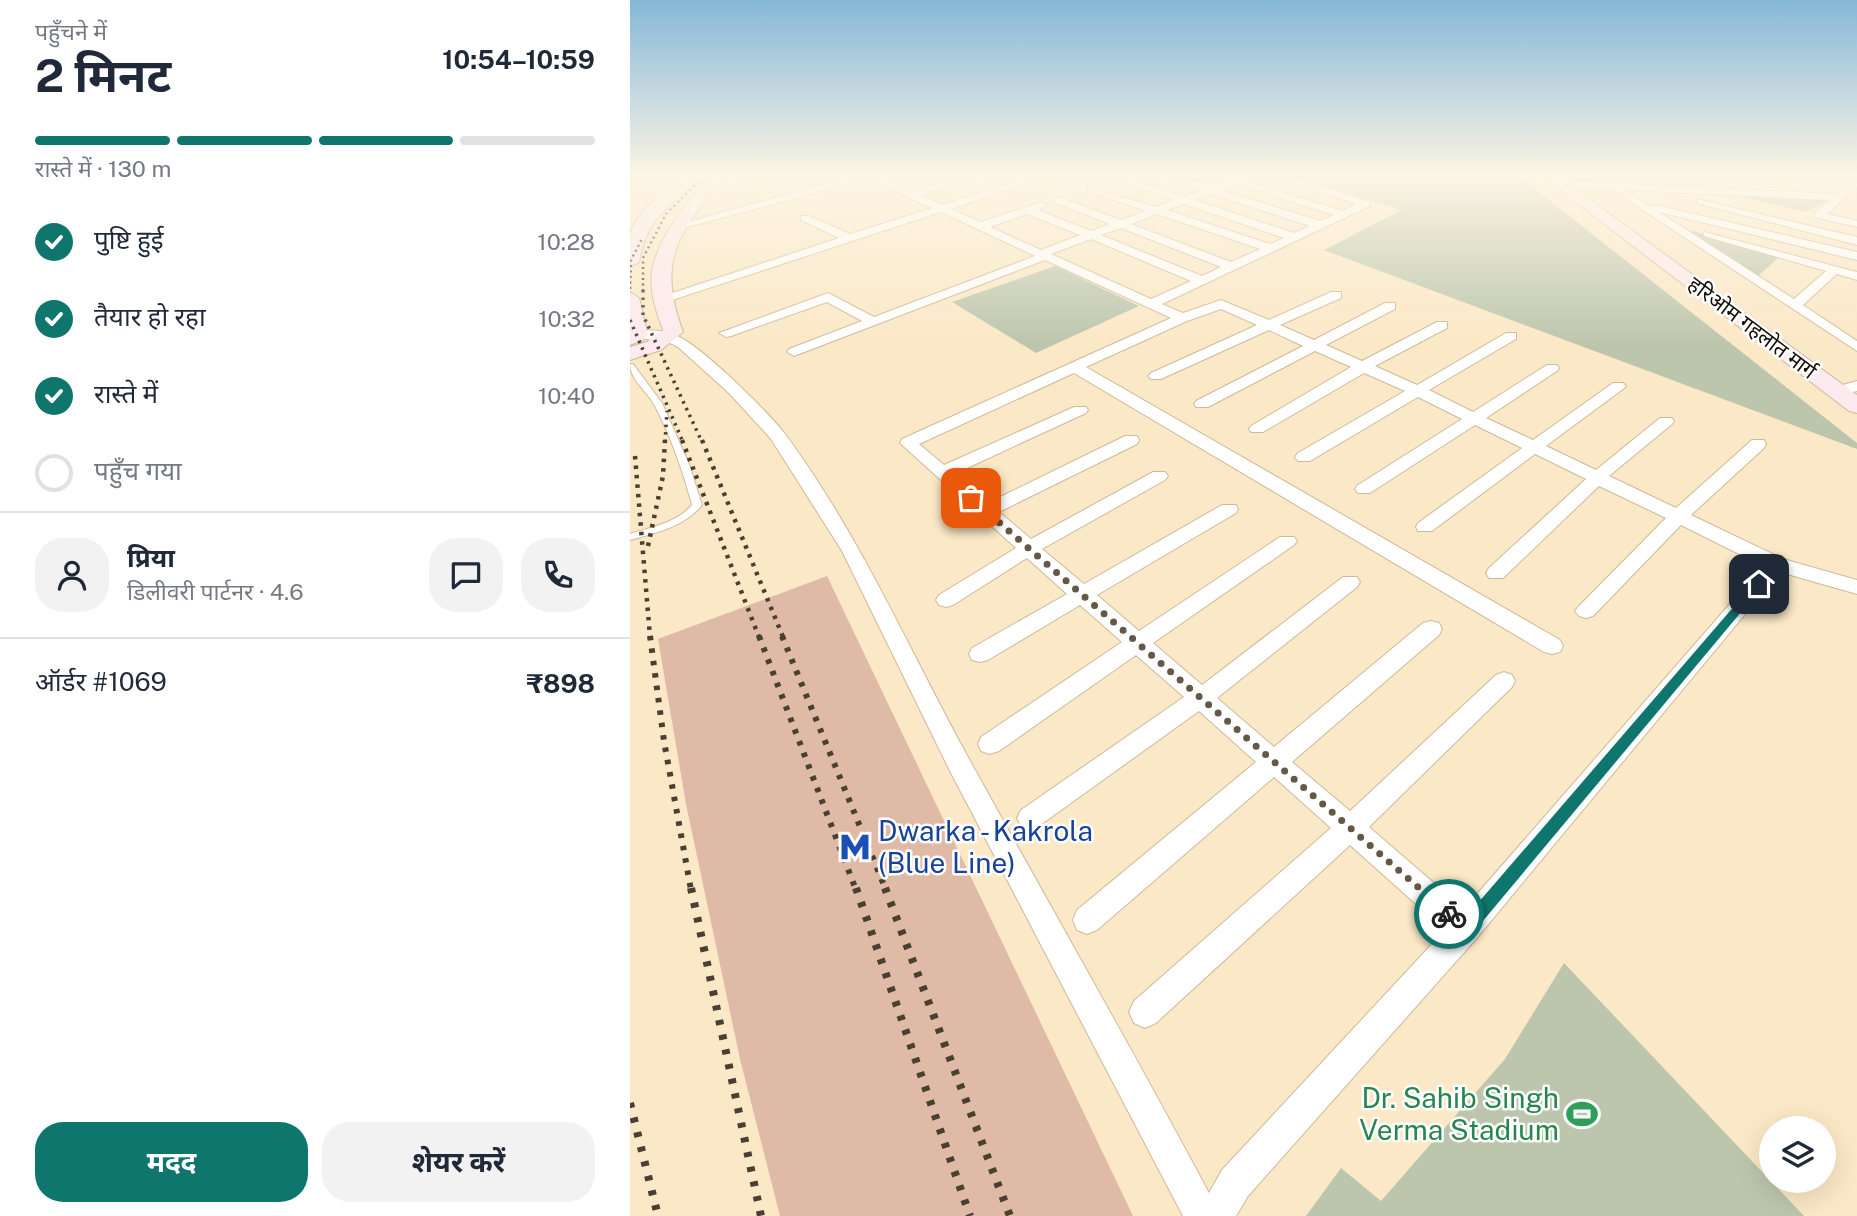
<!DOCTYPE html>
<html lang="hi">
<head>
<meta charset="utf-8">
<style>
	body { margin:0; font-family:"Public Sans","Noto Sans Devanagari",sans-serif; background:#f2f2f3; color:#1f2937; height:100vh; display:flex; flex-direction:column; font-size:26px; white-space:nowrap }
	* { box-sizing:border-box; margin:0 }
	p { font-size:23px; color:#747a83 }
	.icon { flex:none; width:38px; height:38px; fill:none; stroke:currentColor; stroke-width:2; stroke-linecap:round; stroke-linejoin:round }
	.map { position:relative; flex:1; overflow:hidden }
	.details { display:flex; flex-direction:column; background:#fff; width:630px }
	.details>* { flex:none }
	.fabs { position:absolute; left:1129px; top:1116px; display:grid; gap:14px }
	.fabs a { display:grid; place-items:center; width:77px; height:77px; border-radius:50%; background:#fff; box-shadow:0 7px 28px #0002; font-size:35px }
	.pin { position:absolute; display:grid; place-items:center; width:60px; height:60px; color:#fff; margin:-30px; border-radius:14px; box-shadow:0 4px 10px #0006 }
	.courier { position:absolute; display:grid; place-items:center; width:70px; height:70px; margin:-35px; border:5px solid #0f766e; border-radius:50%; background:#fff; color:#222; box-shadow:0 2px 9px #0007 }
	.head em { font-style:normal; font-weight:700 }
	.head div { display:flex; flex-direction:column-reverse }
	.head { display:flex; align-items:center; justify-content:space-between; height:119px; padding:0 35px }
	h1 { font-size:46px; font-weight:700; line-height:52px }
	.bar { display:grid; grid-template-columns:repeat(4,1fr); gap:10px 7px; align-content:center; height:84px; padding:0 35px }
	.bar i { height:9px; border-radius:5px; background:#e0e1e3 }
	.bar .current { background:#0f766e }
	.bar p { grid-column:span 4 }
	.line { display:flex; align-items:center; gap:18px; padding:0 35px; border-top:2px solid #e0e1e3 }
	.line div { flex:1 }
	.round { display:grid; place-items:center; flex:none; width:74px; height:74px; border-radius:28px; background:#f2f2f3 }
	ol { padding:0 35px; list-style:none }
	li { display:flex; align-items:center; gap:21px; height:77px }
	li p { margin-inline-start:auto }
	li .icon { padding:7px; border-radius:50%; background:#0f766e; color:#fff; stroke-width:4 }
	li:last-child { color:#747a83 }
	li i { width:38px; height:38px; border:4px solid #e0e1e3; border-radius:50% }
	.primary-button { display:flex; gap:14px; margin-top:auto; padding:14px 35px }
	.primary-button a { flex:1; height:80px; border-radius:28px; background:#0f766e; color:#fff; font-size:28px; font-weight:700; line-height:80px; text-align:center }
	.primary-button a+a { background:#f2f2f3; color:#1f2937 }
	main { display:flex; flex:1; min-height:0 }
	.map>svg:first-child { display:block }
</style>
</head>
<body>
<main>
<section class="details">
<div class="head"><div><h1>2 मिनट</h1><p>पहुँचने में</p></div><em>10:54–10:59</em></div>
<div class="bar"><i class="current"></i><i class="current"></i><i class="current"></i><i></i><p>रास्ते में · 130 m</p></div>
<ol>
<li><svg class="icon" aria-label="check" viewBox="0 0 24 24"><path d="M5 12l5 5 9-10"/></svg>पुष्टि हुई<p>10:28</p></li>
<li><svg class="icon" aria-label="check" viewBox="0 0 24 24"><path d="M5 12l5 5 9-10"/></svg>तैयार हो रहा<p>10:32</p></li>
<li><svg class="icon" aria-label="check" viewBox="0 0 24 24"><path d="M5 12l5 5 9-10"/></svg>रास्ते में<p>10:40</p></li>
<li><i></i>पहुँच गया</li>
</ol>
<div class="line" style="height:126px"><a class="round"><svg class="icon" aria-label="person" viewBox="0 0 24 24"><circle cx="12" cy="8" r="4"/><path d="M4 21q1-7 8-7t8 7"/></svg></a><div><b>प्रिया</b><p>डिलीवरी पार्टनर · 4.6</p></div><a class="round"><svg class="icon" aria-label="chat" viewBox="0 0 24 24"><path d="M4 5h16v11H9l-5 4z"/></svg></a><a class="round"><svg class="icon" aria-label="phone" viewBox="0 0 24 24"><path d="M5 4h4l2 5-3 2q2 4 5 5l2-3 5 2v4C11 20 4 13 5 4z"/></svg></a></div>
<div class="line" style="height:91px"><div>ऑर्डर #1069</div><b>₹898</b></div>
<div class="primary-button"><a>मदद</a><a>शेयर करें</a></div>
</section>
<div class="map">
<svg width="1227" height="1216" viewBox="0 0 1227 1216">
	<rect width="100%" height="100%" fill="#fbe8c6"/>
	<g fill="#bcc6ad">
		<path d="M 654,174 L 886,174 L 1227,443 L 1227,449 L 694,250 L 772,210 Z"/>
		<path d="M 1097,194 L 1201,198 L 1177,212 Z"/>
		<path d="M 1049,227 L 1150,256 L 1127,277 Z"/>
		<path d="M 425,266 L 509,306 L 406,353 L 322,302 Z"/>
		<path d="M 934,963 L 1174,1216 L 676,1216 L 711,1168 L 751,1201 L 875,1059 Z"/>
	</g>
	<path fill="#debaa7" d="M 197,576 L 503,1216 L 150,1216 L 110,1059 L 56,804 L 28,639 Z"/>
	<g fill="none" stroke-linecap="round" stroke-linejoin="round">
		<defs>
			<path id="lane" d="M 0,364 L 3,364 L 32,403 L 59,464 L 72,505 C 54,527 26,533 0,540 L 0,534 C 22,527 46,523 62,505 C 53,471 41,437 25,406 C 18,392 0,380 0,364 Z"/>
			<g id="street">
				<path d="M 230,174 L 243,174 L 282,191 L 345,174 L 361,174 L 291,195 L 312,205 L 409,174 L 424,174 L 321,209 L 351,222 L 412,202 L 417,205 L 408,210 L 461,231 L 480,224 L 423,202 L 423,198 L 431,198 L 491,220 L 516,211 L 457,191 L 457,187 L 526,207 L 544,200 L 486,181 L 485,179 L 490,176 L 554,197 L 571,190 L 526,174 C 551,174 572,190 595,181 L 577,174 L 605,178 L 615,174 L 629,174 L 615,181 L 713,211 L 726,204 L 640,174 L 655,174 L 740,202 L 740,206 L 532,304 L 553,313 L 591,300 L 639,320 L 701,292 L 711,292 L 711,298 L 650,325 L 684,340 L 755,303 L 765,303 L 765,309 L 696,345 L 732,361 L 807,322 L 817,322 L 817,328 L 745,366 L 787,385 L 876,333 L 886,333 L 886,339 L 799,390 L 843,412 L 917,365 L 927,365 L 929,368 L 927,371 L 856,418 L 903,440 L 983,383 L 993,383 L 996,386 L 993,389 L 916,446 L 966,470 L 1030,418 L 1042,418 L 1044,421 L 1042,424 L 979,476 L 1046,508 L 1122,440 L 1134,440 L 1136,444 L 1134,448 L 1061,515 L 1153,559 L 1227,580 L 1227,594 L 1150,572 L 846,939 L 618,1196 L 606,1216 L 553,1216 L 320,771 L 212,551 L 141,439 L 100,394 L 48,347 L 36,341 L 3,338 L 3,332 C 14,329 34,330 45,335 C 70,344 138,412 155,434 C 230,535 279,650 339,759 C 419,904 501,1047 579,1193 L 592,1170 L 815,930 L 720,845 L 526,1023 L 515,1028 L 504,1023 L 499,1012 L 504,1001 L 701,828 L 644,777 L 467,930 L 457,934 L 447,930 L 443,920 L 447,910 L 626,762 L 569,711 L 409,826 L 400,830 L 391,826 L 387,818 L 391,810 L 554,697 L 506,655 L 369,751 L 360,754 L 351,751 L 348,744 L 351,737 L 492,642 L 450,605 L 358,660 L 350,662 L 342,660 L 339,654 L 342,648 L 437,594 L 397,558 L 323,605 L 316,607 L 309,605 L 306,600 L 309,595 L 386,548 L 270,443 L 272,439 L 541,318 L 415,260 L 164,356 L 157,352 L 159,349 L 232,321 L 197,302 L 101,336 L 96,337 L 89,333 L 198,293 L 244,317 L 405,256 L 311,212 L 36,302 L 26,302 L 24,299 L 209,238 L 171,220 L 171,216 L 179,216 L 220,234 L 302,208 L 238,179 L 50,229 L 44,226 ZM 606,184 L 704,215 L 690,221 L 591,190 ZM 581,194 L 680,226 L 664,233 L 564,200 ZM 554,204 L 654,238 L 640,244 L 537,210 ZM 397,214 L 450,235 L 411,250 L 360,227 ZM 527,214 L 630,249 L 601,262 L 501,224 ZM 491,228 L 591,267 L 572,276 L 471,235 ZM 461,239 L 561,281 L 521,299 L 421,254 ZM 591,309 L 627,325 L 521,373 L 518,376 L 521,379 L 531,379 L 639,330 L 673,346 L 566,401 L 564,404 L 566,407 L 578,407 L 685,351 L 721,367 L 621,426 L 619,429 L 621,432 L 633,432 L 734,373 L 775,391 L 668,453 L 665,457 L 668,461 L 680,461 L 788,397 L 832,419 L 728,485 L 725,489 L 728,493 L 740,493 L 845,425 L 892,448 L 788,523 L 786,527 L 788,531 L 802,531 L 905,454 L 956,479 L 859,568 L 856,573 L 859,578 L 873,578 L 969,486 L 1036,518 L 949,606 L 945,611 L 949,616 L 956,618 L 963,616 L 1051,525 L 1133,566 L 834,909 L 739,827 L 882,687 L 885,681 L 882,675 L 874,672 L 866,675 L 720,811 L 662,762 L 809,635 L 812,629 L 809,623 L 801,621 L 793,623 L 644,747 L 587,698 L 727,587 L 730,582 L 727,577 L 713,577 L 572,685 L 523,643 L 664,545 L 667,541 L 664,537 L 650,537 L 509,631 L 467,595 L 606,513 L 608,509 L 606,505 L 592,505 L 454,584 L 412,549 L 535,480 L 538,476 L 535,472 L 523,472 L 401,539 L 369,512 L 507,444 L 509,440 L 507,436 L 495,436 L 358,503 L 324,474 L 456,413 L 458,410 L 456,407 L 444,407 L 314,465 L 289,444 L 444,373 L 914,652 L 922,654 L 930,652 L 933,646 L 930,640 L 456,367 L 557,321 Z"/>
				<path d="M 1227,179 L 1227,187 L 1197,214 L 1227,221 L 1227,227 L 1185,217 L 1185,213 L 1200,200 L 995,190 L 1021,207 L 1026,205 L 1227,252 L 1227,260 L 1029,212 L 1164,299 L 1196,271 L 1074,236 L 1074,232 L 1227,272 L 1227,280 L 1207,274 L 1173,305 L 1227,341 L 1227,351 L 981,189 L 930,187 L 925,184 L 930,181 L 1207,194 Z"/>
				<path d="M 1067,199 L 1227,237 L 1227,245 L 1067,203 Z"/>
				<path d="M 1227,381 L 1227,391 L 1207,396 L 1199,391 L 1202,388 Z"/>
			</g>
			<g id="secondary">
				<path d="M 56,174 L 72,174 C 43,208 18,212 9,262 L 0,267 C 0,257 0,243 0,234 C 8,210 37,189 56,174 Z"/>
				<path d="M 85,174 L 101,174 C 95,181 88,186 82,193 C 40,242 31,272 53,332 L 31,350 L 0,360 L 0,347 L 17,342 L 33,330 C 26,311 19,291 22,271 C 27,239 61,194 85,174 Z"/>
				<path d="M 909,174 L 925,174 L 1227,395 L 1227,413 L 1219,411 Z"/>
				<path d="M 0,292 L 9,298 L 18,335 L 15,339 L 0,345 Z"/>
			</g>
		</defs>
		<use href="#lane" stroke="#ccba99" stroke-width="2"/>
		<use href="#street" stroke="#ccba99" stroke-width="2"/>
		<use href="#secondary" stroke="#ccba99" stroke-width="2"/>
		<use href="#lane" fill="#fff" fill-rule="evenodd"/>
		<use href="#street" fill="#fff" fill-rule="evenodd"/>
		<use href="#secondary" fill="#fceaee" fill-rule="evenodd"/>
		<g stroke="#494031" stroke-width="2.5" stroke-dasharray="2 3.5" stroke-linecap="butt">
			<path d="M 0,289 L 1,260 L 12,239"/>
			<path d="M 13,291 L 13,258 L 36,214 L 76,174"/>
		</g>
		<g stroke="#494031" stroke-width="3.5" stroke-dasharray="2.5 5" stroke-linecap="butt">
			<path d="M 13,290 L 13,315 L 72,442"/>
			<path d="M 0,320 L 53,442"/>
			<path d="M 35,442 L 37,411"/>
		</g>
		<g stroke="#494031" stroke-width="4.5" stroke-dasharray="3.5 6" stroke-linecap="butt">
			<path d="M 52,440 L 129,637"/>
			<path d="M 72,440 L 153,637"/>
			<path d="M 5,456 L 20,637"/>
			<path d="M 18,546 L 33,476 L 35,440"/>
		</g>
		<g stroke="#494031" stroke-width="6" stroke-dasharray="4.5 8" stroke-linecap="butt">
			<path d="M 20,636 L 34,741 L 61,890"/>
			<path d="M 129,636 L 226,890"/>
			<path d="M 152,636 L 256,890"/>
		</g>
		<g stroke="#494031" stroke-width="8" stroke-dasharray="5 10" stroke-linecap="butt">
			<path d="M 61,888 L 131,1216"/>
			<path d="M 226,888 L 340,1216"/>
			<path d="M 255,888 L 380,1216"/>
			<path d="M 0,1103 L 28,1216"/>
		</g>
	</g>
	<linearGradient id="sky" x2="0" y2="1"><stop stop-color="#85b8d8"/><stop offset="0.51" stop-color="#fdf5e5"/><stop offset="1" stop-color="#fdf5e5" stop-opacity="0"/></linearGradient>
	<rect width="1227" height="344" fill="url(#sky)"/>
	<path fill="#0f766e" d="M 1129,581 L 1132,582 L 1132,587 L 842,934 L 836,936 C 827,933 815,923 811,914 L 814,908 L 819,906 L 835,918 L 1125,582 Z"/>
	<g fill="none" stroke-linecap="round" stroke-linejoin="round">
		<path stroke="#645947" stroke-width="7" stroke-dasharray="0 12.6" d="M 341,498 L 819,914"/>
	</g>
	<defs>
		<symbol id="metro-bare" viewBox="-9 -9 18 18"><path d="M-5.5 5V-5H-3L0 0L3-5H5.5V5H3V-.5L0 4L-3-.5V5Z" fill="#1a4fb4" stroke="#fff" stroke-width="2.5" paint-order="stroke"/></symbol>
		<symbol id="stadium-bare" viewBox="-9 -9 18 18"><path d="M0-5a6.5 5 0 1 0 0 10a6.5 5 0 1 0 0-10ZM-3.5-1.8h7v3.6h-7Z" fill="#2e9e5b" stroke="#fff" stroke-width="2.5" paint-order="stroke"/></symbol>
	</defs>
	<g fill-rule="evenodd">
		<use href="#metro-bare" x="203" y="825" width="44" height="44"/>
		<use href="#stadium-bare" x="930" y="1092" width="44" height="44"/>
	</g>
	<g text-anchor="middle" stroke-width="5" stroke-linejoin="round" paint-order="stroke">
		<g font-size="21" fill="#120c03" stroke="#fff">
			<text transform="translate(1122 328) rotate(37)" y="7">हरिओम गहलोत मार्ग</text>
		</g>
		<g font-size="28" fill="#164399" stroke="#fff" text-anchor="start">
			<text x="248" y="841">Dwarka - Kakrola<tspan x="248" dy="32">(Blue Line)</tspan></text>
		</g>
		<g font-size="28" fill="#27864d" stroke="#fff" text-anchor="end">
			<text x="929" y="1108">Dr. Sahib Singh<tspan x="929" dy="32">Verma Stadium</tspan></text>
		</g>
	</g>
</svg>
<div class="fabs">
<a><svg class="icon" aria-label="layers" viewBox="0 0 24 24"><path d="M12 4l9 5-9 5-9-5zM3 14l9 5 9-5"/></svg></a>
</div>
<div class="pin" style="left:341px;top:498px;background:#ea580c"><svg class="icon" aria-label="bag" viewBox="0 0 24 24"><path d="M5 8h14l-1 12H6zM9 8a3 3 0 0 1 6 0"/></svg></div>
<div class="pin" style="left:1129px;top:584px;background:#1f2937"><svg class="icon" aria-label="home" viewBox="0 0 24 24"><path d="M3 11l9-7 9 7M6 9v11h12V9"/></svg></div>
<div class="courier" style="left:819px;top:914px"><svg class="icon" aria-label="bike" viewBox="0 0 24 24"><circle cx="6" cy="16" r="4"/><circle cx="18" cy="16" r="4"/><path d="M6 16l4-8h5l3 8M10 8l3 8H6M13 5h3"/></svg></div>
</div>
</main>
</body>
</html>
